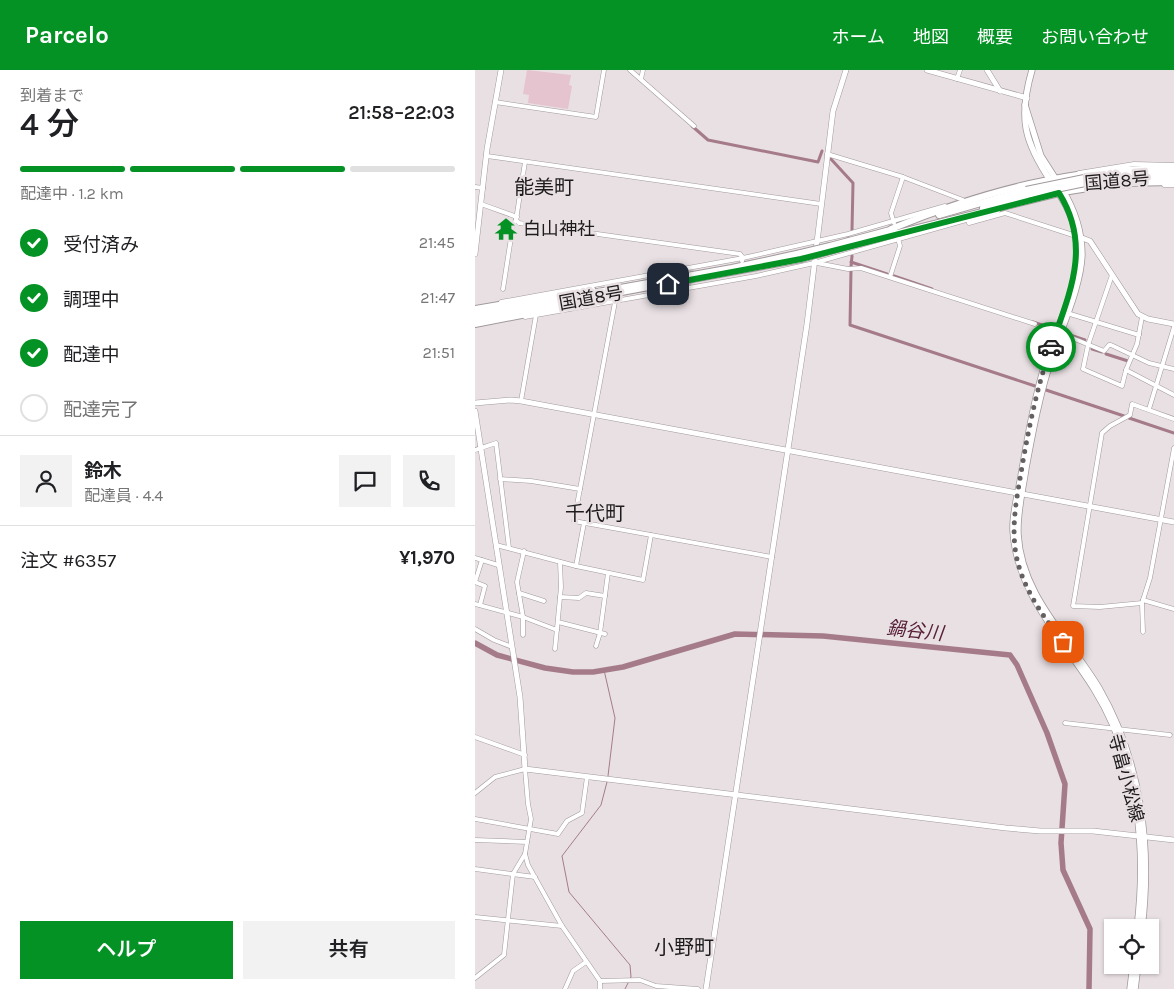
<!DOCTYPE html>
<html lang="ja">
<head>
<meta charset="utf-8">
<style>
	body { margin:0; font-family:Karla,"Noto Sans JP",sans-serif; background:#f2f2f2; color:#202124; height:100vh; display:flex; flex-direction:column; font-size:19px; white-space:nowrap }
	* { box-sizing:border-box; margin:0 }
	p { font-size:16px; color:#757577 }
	.icon { flex:none; width:28px; height:28px; fill:none; stroke:currentColor; stroke-width:2; stroke-linecap:round; stroke-linejoin:round }
	.map { position:relative; flex:1; overflow:hidden }
	.details { display:flex; flex-direction:column; background:#fff; width:475px }
	.details>* { flex:none }
	.buttons { position:absolute; left:629px; top:849px; display:grid; gap:10px }
	.buttons a { display:grid; place-items:center; width:55px; height:55px; border-radius:0px; background:#fff; box-shadow:0 1px 4px #0004; font-size:25px }
	.pin { position:absolute; display:grid; place-items:center; width:42px; height:42px; color:#fff; margin:-21px; border-radius:10px; box-shadow:0 2px 8px #0006 }
	.courier { position:absolute; display:grid; place-items:center; width:50px; height:50px; margin:-25px; border:4px solid #049225; border-radius:50%; background:#fff; color:#222; box-shadow:0 1px 6px #0007 }
	.head em { font-style:normal; font-weight:600 }
	.head div { display:flex; flex-direction:column-reverse }
	.head { display:flex; align-items:center; justify-content:space-between; height:85px; padding:0 20px }
	h1 { font-size:32px; font-weight:600; line-height:38px }
	.bar { display:grid; grid-template-columns:repeat(4,1fr); gap:8px 5px; align-content:center; height:60px; padding:0 20px }
	.bar i { height:6px; border-radius:4px; background:#e0e0e0 }
	.bar .on { background:#049225 }
	.bar p { grid-column:span 4 }
	.line { display:flex; align-items:center; gap:12px; padding:0 20px; border-top:1px solid #e0e0e0 }
	.line div { flex:1 }
	.round { display:grid; place-items:center; flex:none; width:52px; height:52px; border-radius:0px; background:#f2f2f2 }
	ol { padding:0 20px; list-style:none }
	li { display:flex; align-items:center; gap:15px; height:55px }
	li p { margin-inline-start:auto }
	li .icon { padding:5px; border-radius:50%; background:#049225; color:#fff; stroke-width:4 }
	li:last-child { color:#757577 }
	li i { width:28px; height:28px; border:2px solid #e0e0e0; border-radius:50% }
	.action { display:flex; gap:10px; margin-top:auto; padding:10px 20px }
	.action a { flex:1; height:58px; border-radius:0px; background:#049225; color:#fff; font-size:20px; font-weight:600; line-height:58px; text-align:center }
	.action a+a { background:#f2f2f2; color:#202124 }
	header { display:flex; align-items:center; gap:30px; box-sizing:border-box; height:70px; padding:0 25px; background:#049225; color:#fff }
	header strong { font-size:24px }
	nav { display:flex; gap:28px; margin-inline-start:auto; font-size:18px }
	main { display:flex; flex:1; min-height:0 }
	.map>svg:first-child { display:block }
</style>
</head>
<body>
<header>
<strong>Parcelo</strong>
<nav><a>ホーム</a><a>地図</a><a>概要</a><a>お問い合わせ</a></nav>
</header>
<main>
<section class="details">
<div class="head"><div><h1>4 分</h1><p>到着まで</p></div><em>21:58–22:03</em></div>
<div class="bar"><i class="on"></i><i class="on"></i><i class="on"></i><i></i><p>配達中 · 1.2 km</p></div>
<ol>
<li><svg class="icon" aria-label="check" viewBox="0 0 24 24"><path d="M5 12l5 5 9-10"/></svg>受付済み<p>21:45</p></li>
<li><svg class="icon" aria-label="check" viewBox="0 0 24 24"><path d="M5 12l5 5 9-10"/></svg>調理中<p>21:47</p></li>
<li><svg class="icon" aria-label="check" viewBox="0 0 24 24"><path d="M5 12l5 5 9-10"/></svg>配達中<p>21:51</p></li>
<li><i></i>配達完了</li>
</ol>
<div class="line" style="height:90px"><a class="round"><svg class="icon" aria-label="person" viewBox="0 0 24 24"><circle cx="12" cy="8" r="4"/><path d="M4 21q1-7 8-7t8 7"/></svg></a><div><b>鈴木</b><p>配達員 · 4.4</p></div><a class="round"><svg class="icon" aria-label="chat" viewBox="0 0 24 24"><path d="M4 5h16v11H9l-5 4z"/></svg></a><a class="round"><svg class="icon" aria-label="phone" viewBox="0 0 24 24"><path d="M5 4h4l2 5-3 2q2 4 5 5l2-3 5 2v4C11 20 4 13 5 4z"/></svg></a></div>
<div class="line" style="height:65px"><div>注文 #6357</div><b>¥1,970</b></div>
<div class="action"><a>ヘルプ</a><a>共有</a></div>
</section>
<div class="map">
<svg width="699" height="919" viewBox="0 0 699 919">
	<rect width="100%" height="100%" fill="#e9e0e3"/>
	<path fill="#e5c3cf" d="M 52,0 L 96,5 L 94,15 L 97,16 L 93,39 L 53,33 L 54,25 L 48,24 Z"/>
	<g fill="none" stroke-linecap="round" stroke-linejoin="round">
		<g stroke="#a57b8a" stroke-width="1">
			<path d="M 129,600 L 140,648 L 133,706"/>
			<path d="M 132,712 L 126,735 L 87,786 L 94,822 L 155,895 L 156,907 L 150,919"/>
		</g>
		<g stroke="#a57b8a" stroke-width="3">
			<path d="M 217,56 L 233,70 L 343,92 L 347,81"/>
			<path d="M 355,88 L 378,113 L 377,160"/>
			<path d="M 376,192 L 412,204"/>
			<path d="M 376,197 L 377,186"/>
			<path d="M 376,200 L 375,255 L 560,316"/>
			<path d="M 419,206 L 457,219"/>
			<path d="M 558,252 L 579,259"/>
			<path d="M 589,263 L 610,270"/>
			<path d="M 617,279 L 627,282"/>
			<path d="M 631,284 L 653,291"/>
			<path d="M 571,320 L 649,346"/>
			<path d="M 654,348 L 699,363"/>
		</g>
		<path stroke="#a57b8a" stroke-width="5.5" d="M 0,573 L 22,585 L 70,598 L 98,602 L 118,602 L 148,597 L 260,564 L 348,566 L 535,585 L 542,595 L 572,663 L 590,714 L 586,773 L 588,800 L 615,859 L 614,919"/>
		<g stroke="#c0b9bb" stroke-width="4" stroke-dasharray="4 2" stroke-linecap="butt">
			<path d="M 373,180 L 373,166"/>
			<path d="M 214,216 L 217,200"/>
		</g>
		<defs>
			<g id="street">
				<path d="M 155,0 L 219,56"/>
				<path d="M 166,9 L 168,0"/>
				<path d="M 482,9 L 485,0"/>
				<path d="M 20,32 L 121,47 L 129,0"/>
				<path d="M 352,84 L 428,107 L 488,130"/>
				<path d="M 12,86 L 346,134"/>
				<path d="M 50,92 L 41,150 L 44,153 L 265,184 L 268,188 L 373,164 L 470,136"/>
				<path d="M 604,103 L 659,94 L 699,95"/>
				<path d="M 689,115 L 699,115"/>
				<path d="M 0,117 L 8,118"/>
				<path d="M 639,117 L 654,116"/>
				<path d="M 6,134 L 42,147"/>
				<path d="M 493,150 L 494,153 L 530,143 L 601,166"/>
				<path d="M 419,153 L 416,143 L 428,107"/>
				<path d="M 342,193 L 373,199 L 386,198 L 560,254"/>
				<path d="M 637,205 L 613,275 L 608,299 L 647,316 L 651,300 L 699,325"/>
				<path d="M 415,207 L 425,176 L 423,168"/>
				<path d="M 28,219 L 38,155 L 41,150"/>
				<path d="M 26,232 L 268,188 L 267,191"/>
				<path d="M 140,232 L 99,451 L 297,487"/>
				<path d="M 592,243 L 664,265"/>
				<path d="M 50,247 L 281,206 L 339,193 L 523,141"/>
				<path d="M 585,263 L 629,281 L 634,275 L 636,275 L 674,293 L 699,299"/>
				<path d="M 651,300 L 662,274 L 667,247"/>
				<path d="M 46,331 L 61,245"/>
				<path d="M 674,339 L 699,257"/>
				<path d="M 0,380 L 21,373 L 34,478"/>
				<path d="M 25,409 L 56,411 L 105,419"/>
				<path d="M 21,475 L 101,496 L 168,510 L 176,465"/>
				<path d="M 0,488 L 23,495"/>
				<path d="M 101,496 L 109,453"/>
				<path d="M 0,512 L 10,516 L 5,535"/>
				<path d="M 0,512 L 7,490"/>
				<path d="M 44,523 L 69,531"/>
				<path d="M 85,527 L 104,528 L 111,523 L 130,526"/>
				<path d="M 668,530 L 699,539"/>
				<path d="M 667,533 L 625,537 L 598,536 L 627,363 L 635,356 L 655,345 L 657,334 L 699,349"/>
				<path d="M 0,534 L 48,547 L 82,560"/>
				<path d="M 83,552 L 130,564"/>
				<path d="M 0,559 L 19,570 L 37,577"/>
				<path d="M 668,562 L 667,533 L 675,508 L 699,378"/>
				<path d="M 48,565 L 48,547 L 42,512 L 49,481"/>
				<path d="M 121,576 L 125,563 L 133,503"/>
				<path d="M 80,579 L 86,517 L 85,492"/>
				<path d="M 590,653 L 695,665"/>
				<path d="M 0,667 L 50,685"/>
				<path d="M 0,723 L 20,707 L 50,699 L 53,734 L 56,749 L 50,784 L 53,795 L 87,856 L 125,911 L 125,919"/>
				<path d="M 0,749 L 83,764 L 92,751 L 107,743 L 112,707"/>
				<path d="M 0,770 L 52,772"/>
				<path d="M 0,799 L 60,807"/>
				<path d="M 0,847 L 87,856"/>
				<path d="M 0,908 L 29,885 L 38,804 L 50,784"/>
				<path d="M 125,911 L 165,910 L 181,916 L 223,919"/>
				<path d="M 90,919 L 98,901 L 111,892"/>
			</g>
			<g id="secondary">
				<path d="M 452,0 L 552,28"/>
				<path d="M 512,0 L 525,21"/>
				<path d="M 602,166 L 615,171 L 663,244 L 673,249 L 699,254"/>
				<path d="M 0,184 L 12,79 L 26,0"/>
				<path d="M 0,333 L 36,330 L 46,331 L 699,452"/>
				<path d="M 0,341 L 45,627 L 50,699 L 531,758 L 565,761 L 618,761 L 699,770"/>
				<path d="M 231,919 L 332,254 L 358,41 L 371,0"/>
			</g>
			<g id="primary">
				<path d="M 557,0 C 543,48 549,72 577,113"/>
				<path d="M 550,35 L 566,86 L 582,111"/>
				<path d="M 587,119 C 600,140 607,160 607,185 C 606,216 587,257 577,287 C 565,323 558,360 551,398 C 548,419 542,442 543,464 C 546,525 594,568 624,618 C 666,691 677,775 667,858"/>
				<path d="M 582,121 C 596,141 605,165 602,191 C 599,222 584,255 573,284 C 560,324 553,365 546,406 C 543,424 537,443 538,461 C 542,523 587,568 619,619 C 663,690 672,777 662,858"/>
				<path d="M 655,919 L 658,895"/>
				<path d="M 660,919 L 663,895"/>
			</g>
			<g id="highway">
				<path d="M 614,107 L 653,103 L 699,103"/>
				<path d="M 640,109 L 698,107"/>
				<path d="M 508,138 L 552,125"/>
				<path d="M 464,145 L 551,120"/>
				<path d="M 416,159 C 506,122 601,96 699,99"/>
				<path d="M 403,168 L 588,122 L 645,113 L 699,112"/>
				<path d="M 355,176 L 419,159"/>
				<path d="M 355,181 L 405,167"/>
				<path d="M 0,239 L 117,219"/>
				<path d="M 0,244 L 257,198 L 326,183"/>
				<path d="M 0,249 L 326,189"/>
				<path d="M 0,254 L 124,230"/>
			</g>
		</defs>
		<use href="#street" stroke="#a1999b" stroke-width="5"/>
		<use href="#secondary" stroke="#a1999b" stroke-width="6"/>
		<use href="#primary" stroke="#a1999b" stroke-width="7"/>
		<use href="#highway" stroke="#a1999b" stroke-width="8"/>
		<use href="#street" stroke="#fff" stroke-width="4"/>
		<use href="#secondary" stroke="#fff" stroke-width="5"/>
		<use href="#primary" stroke="#fff" stroke-width="5.5"/>
		<use href="#highway" stroke="#fff" stroke-width="6"/>
		<defs>
			<g id="highway-bridge">
				<path d="M 551,120 L 614,107"/>
				<path d="M 552,125 L 615,112"/>
				<path d="M 326,183 L 355,176"/>
				<path d="M 326,189 L 355,181"/>
			</g>
		</defs>
		<use href="#highway-bridge" stroke="#a1999b" stroke-width="8" stroke-linecap="butt"/>
		<use href="#highway-bridge" stroke="#fff" stroke-width="6"/>
	</g>
	<g fill="none" stroke-linecap="round" stroke-linejoin="round">
		<path stroke="#656062" stroke-width="5" stroke-dasharray="0 9" d="M 576,277 C 563,314 555,352 548,391 C 542,428 533,464 545,500 C 554,527 571,550 588,572"/>
		<path stroke="#049225" stroke-width="6" d="M 193,214 L 326,189 L 584,123 C 617,176 595,222 576,277"/>
	</g>
	<defs>
		<symbol id="temple-bare" viewBox="-9 -9 18 18"><path d="M0-6L5-2H3V0L6.5 2.5H4V6H1.5V3h-3V6H-4V2.5H-6.5L-3 0V-2H-5Z" fill="#049225" stroke="#e9e0e3" stroke-width="2.5" paint-order="stroke"/></symbol>
	</defs>
	<g fill-rule="evenodd">
		<use href="#temple-bare" x="15" y="143" width="32" height="32"/>
	</g>
	<g text-anchor="middle" stroke-width="5" stroke-linejoin="round" paint-order="stroke">
		<g font-size="18" fill="#1e1b1c" stroke="#e9e0e3">
			<text transform="translate(642 111) rotate(-5)" y="6">国道8号</text>
			<text transform="translate(116 228) rotate(-10)" y="6">国道8号</text>
			<text transform="translate(651 708) rotate(75)" y="6">寺畠小松線</text>
		</g>
		<g font-size="18" fill="#1e1b1c" stroke="#e9e0e3" text-anchor="start">
			<text x="48" y="165">白山神社</text>
		</g>
		<g font-size="19" font-style="italic" fill="#582139" stroke="#e9e0e3">
			<text transform="translate(440 560) rotate(6)" y="7">鍋谷川</text>
		</g>
		<g font-size="20" fill="#1e1b1c" stroke="#e9e0e3">
			<text x="69" y="124">能美町</text>
			<text x="120" y="450">千代町</text>
			<text x="209" y="884">小野町</text>
		</g>
	</g>
</svg>
<div class="buttons">
<a><svg class="icon" aria-label="locate" viewBox="0 0 24 24"><circle cx="12" cy="12" r="6"/><path d="M12 2v4M12 18v4M2 12h4M18 12h4"/></svg></a>
</div>
<div class="pin" style="left:588px;top:572px;background:#ea580c"><svg class="icon" aria-label="bag" viewBox="0 0 24 24"><path d="M5 8h14l-1 12H6zM9 8a3 3 0 0 1 6 0"/></svg></div>
<div class="pin" style="left:193px;top:214px;background:#1f2937"><svg class="icon" aria-label="home" viewBox="0 0 24 24"><path d="M3 11l9-7 9 7M6 9v11h12V9"/></svg></div>
<div class="courier" style="left:576px;top:277px"><svg class="icon" aria-label="car" viewBox="0 0 24 24"><path d="M5 17H2v-5l4-1 3-4h7l3 4 3 1v5h-3M9 17h6M6 11h13"/><circle cx="7" cy="17" r="2"/><circle cx="17" cy="17" r="2"/></svg></div>
</div>
</main>
</body>
</html>
